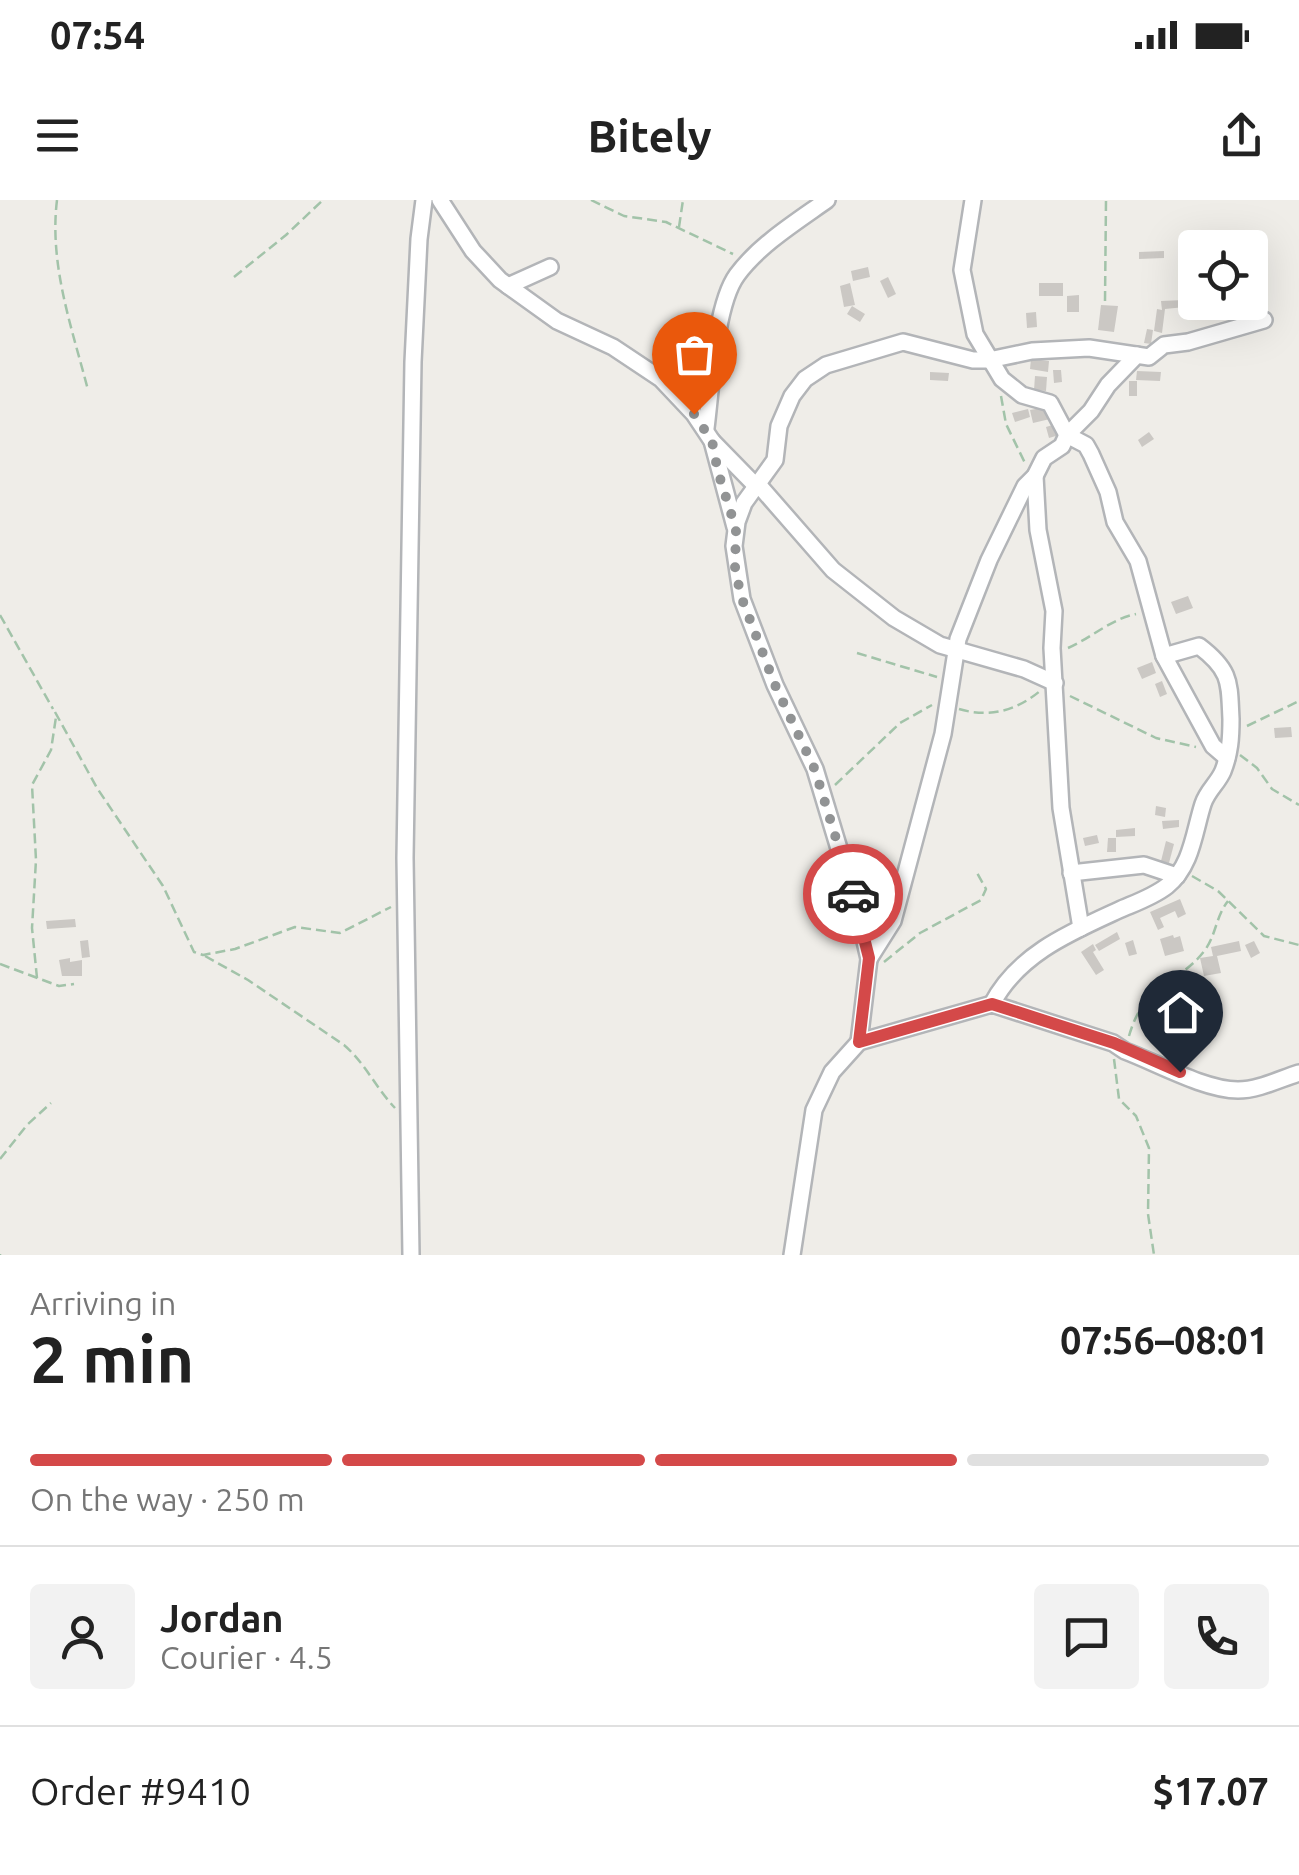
<!DOCTYPE html>
<html lang="en">
<head>
<meta charset="utf-8">
<style>
	body { margin:0; font-family:Ubuntu,sans-serif; background:#f2f2f2; color:#222; height:100vh; display:flex; flex-direction:column; font-size:38px; white-space:nowrap }
	* { box-sizing:border-box; margin:0 }
	p { font-size:32px; color:#767676 }
	.icon { flex:none; width:55px; height:55px; fill:none; stroke:currentColor; stroke-width:2; stroke-linecap:round; stroke-linejoin:round }
	.map { position:relative; height:1055px; overflow:hidden }
	.sheet { display:flex; flex-direction:column; background:#fff; flex:1 }
	.sheet>* { flex:none }
	.buttons { position:absolute; left:1178px; top:30px; display:grid; gap:20px }
	.buttons a { display:grid; place-items:center; width:90px; height:90px; border-radius:10px; background:#fff; box-shadow:0 10px 40px #0002; font-size:50px }
	.pin { position:absolute; display:grid; place-items:center; width:85px; height:85px; color:#fff; margin:-102px -42px; border-radius:50% 50% 50% 0; rotate:-45deg; box-shadow:0 0 10px #0007 }
	.pin .icon { rotate:45deg }
	.courier { position:absolute; display:grid; place-items:center; width:100px; height:100px; margin:-50px; border:8px solid #d44949; border-radius:50%; background:#fff; color:#222; box-shadow:0 2px 12px #0007 }
	.summary em { font-style:normal; font-weight:700 }
	.summary div { display:flex; flex-direction:column-reverse }
	.summary { display:flex; align-items:center; justify-content:space-between; height:170px; padding:0 30px }
	h1 { font-size:65px; font-weight:700; line-height:75px }
	.bar { display:grid; grid-template-columns:repeat(4,1fr); gap:15px 10px; align-content:center; height:120px; padding:0 30px }
	.bar i { height:12px; border-radius:8px; background:#e0e0e0 }
	.bar .active { background:#d44949 }
	.bar p { grid-column:span 4 }
	.line { display:flex; align-items:center; gap:25px; padding:0 30px; border-top:2px solid #e0e0e0 }
	.line div { flex:1 }
	.round { display:grid; place-items:center; flex:none; width:105px; height:105px; border-radius:10px; background:#f2f2f2 }
	.status { display:flex; justify-content:space-between; align-items:center; height:70px; padding:0 50px; background:#fff; direction:ltr }
	.status svg { height:28px; fill:currentColor }
	header { display:flex; justify-content:space-between; align-items:center; height:130px; padding:0 30px; background:#fff; font-size:45px; font-weight:700 }
	.map>svg:first-child { display:block }
</style>
</head>
<body>
<div class="status"><b>07:54</b><svg viewBox="0 0 49 12"><path d="M0 12V9h3v3zM5 12V6h3v6zM10 12V3h3v9zM15 12V0h3v12zM26 1h20v11H26zM47 4h2v5h-2z"/></svg></div>
<header><svg class="icon" aria-label="menu" viewBox="0 0 24 24"><path d="M4 6h16M4 12h16M4 18h16"/></svg>Bitely<svg class="icon" aria-label="share" viewBox="0 0 24 24"><path d="M12 15V3M7 8l5-5 5 5M5 13v7h14v-7"/></svg></header>
<div class="map">
<svg width="1299" height="1055" viewBox="0 0 1299 1055">
	<rect width="100%" height="100%" fill="#efede8"/>
	<g fill="#cbc8c4">
		<path d="M 1164,51 L 1164,58 L 1139,59 L 1139,52 Z"/>
		<path d="M 868,67 L 870,77 L 853,81 L 851,71 Z"/>
		<path d="M 888,77 L 896,94 L 888,98 L 880,81 Z"/>
		<path d="M 850,83 L 855,105 L 844,107 L 840,86 Z"/>
		<rect x="1039" y="83" width="24" height="13"/>
		<path d="M 1079,95 L 1079,112 L 1067,112 L 1067,96 Z"/>
		<path d="M 1184,100 L 1185,107 L 1165,109 L 1162,133 L 1154,131 L 1157,109 L 1162,110 L 1161,101 Z"/>
		<path d="M 1101,105 L 1118,106 L 1114,132 L 1098,130 Z"/>
		<path d="M 852,106 L 865,114 L 860,122 L 847,114 Z"/>
		<path d="M 1036,112 L 1037,127 L 1027,128 L 1026,113 Z"/>
		<path d="M 1147,129 L 1153,130 L 1151,144 L 1144,143 Z"/>
		<path d="M 1031,159 L 1049,161 L 1048,172 L 1030,169 Z"/>
		<path d="M 1053,170 L 1061,170 L 1062,182 L 1054,183 Z"/>
		<path d="M 1137,171 L 1161,172 L 1160,181 L 1136,180 Z"/>
		<path d="M 930,172 L 949,173 L 948,181 L 930,180 Z"/>
		<path d="M 1035,176 L 1047,177 L 1046,191 L 1034,190 Z"/>
		<rect x="1129" y="181" width="8" height="15"/>
		<path d="M 1047,207 L 1050,219 L 1033,223 L 1030,210 Z"/>
		<path d="M 1028,209 L 1030,217 L 1015,222 L 1012,213 Z"/>
		<path d="M 1056,224 L 1059,235 L 1049,238 L 1046,227 Z"/>
		<path d="M 1149,232 L 1154,239 L 1142,247 L 1138,240 Z"/>
		<path d="M 1188,396 L 1193,408 L 1176,414 L 1171,402 Z"/>
		<path d="M 1152,462 L 1156,473 L 1142,479 L 1137,468 Z"/>
		<path d="M 1162,481 L 1167,494 L 1160,497 L 1155,484 Z"/>
		<path d="M 1291,527 L 1292,537 L 1275,538 L 1274,528 Z"/>
		<path d="M 1156,606 L 1166,608 L 1165,617 L 1155,615 Z"/>
		<path d="M 1179,620 L 1179,627 L 1163,629 L 1162,621 Z"/>
		<path d="M 1135,628 L 1135,636 L 1116,637 L 1116,630 Z"/>
		<path d="M 1097,635 L 1099,643 L 1085,646 L 1083,638 Z"/>
		<path d="M 1108,638 L 1116,638 L 1116,652 L 1107,652 Z"/>
		<path d="M 1166,641 L 1174,644 L 1169,663 L 1161,661 Z"/>
		<path d="M 1180,699 L 1186,714 L 1178,718 L 1175,711 L 1160,718 L 1164,727 L 1158,730 L 1150,712 Z"/>
		<path d="M 75,719 L 76,727 L 47,729 L 46,721 Z"/>
		<path d="M 1117,732 L 1120,739 L 1099,751 L 1095,745 Z"/>
		<path d="M 1173,735 L 1174,738 L 1180,736 L 1184,751 L 1165,756 L 1160,739 Z"/>
		<path d="M 88,740 L 90,757 L 82,758 L 80,741 Z"/>
		<path d="M 1133,740 L 1137,754 L 1129,756 L 1125,743 Z"/>
		<path d="M 1239,741 L 1241,751 L 1217,756 L 1221,773 L 1204,776 L 1200,758 L 1213,756 L 1211,747 Z"/>
		<path d="M 1254,741 L 1260,753 L 1251,758 L 1245,745 Z"/>
		<path d="M 1093,744 L 1096,750 L 1093,752 L 1104,770 L 1096,775 L 1081,752 Z"/>
		<path d="M 70,758 L 70,762 L 82,760 L 82,776 L 62,776 L 59,760 Z"/>
		<path d="M 1205,801 L 1206,814 L 1197,815 L 1195,802 Z"/>
	</g>
	<g fill="none" stroke-linecap="round" stroke-linejoin="round">
		<defs>
			<g id="minor">
				<path d="M 440,0 L 473,51 L 500,80 L 557,121 L 613,147 L 661,179 L 694,214 L 712,241 L 735,327"/>
				<path d="M 973,0 L 962,70 L 975,134 L 1002,179 L 1022,195 L 1050,203 L 1067,235 L 1086,245 L 1091,254 L 1108,292 L 1115,322 L 1138,361 L 1164,456 L 1213,546 L 1227,558"/>
				<path d="M 508,86 L 550,67"/>
				<path d="M 706,228 C 711,190 715,105 737,75 C 759,45 796,22 827,0"/>
				<path d="M 712,241 L 755,285"/>
				<path d="M 1035,276 L 1038,330 L 1054,411 L 1052,448 L 1061,608 L 1081,728"/>
				<path d="M 757,283 L 833,370 L 894,418 L 940,445 L 1024,469 L 1055,483"/>
				<path d="M 1071,673 L 1144,665 L 1177,676"/>
				<path d="M 869,759 L 893,721 L 943,534 L 958,439 L 989,360 L 1025,286 L 1035,276 L 1044,258 L 1062,246 L 1067,235 L 1091,211 L 1108,185 L 1137,155"/>
				<path d="M 992,804 C 1018,754 1071,732 1119,710 C 1135,703 1153,697 1167,686 C 1192,666 1194,632 1203,604 C 1207,591 1218,583 1223,571 C 1230,553 1231,538 1231,519 C 1229,483 1232,471 1199,446 L 1164,456"/>
				<path d="M 859,842 L 869,759 L 859,715 L 815,569 L 775,485 L 742,399 L 734,346 L 737,322 L 744,303 L 775,260 L 779,226 L 792,196 L 805,179 L 826,165 L 903,142 L 973,160 L 989,160 L 1032,151 L 1089,148 L 1149,157 L 1164,145 L 1188,142 L 1264,120"/>
				<path d="M 411,1055 L 405,658 L 413,162 L 419,39 L 424,0"/>
				<path d="M 792,1055 L 814,910 L 832,872 L 859,842 L 992,804 L 1113,843 L 1125,851 C 1157,863 1205,890 1238,890 C 1258,890 1280,879 1299,873"/>
			</g>
		</defs>
		<use href="#minor" stroke="#b3b5b8" stroke-width="20"/>
		<g stroke="#a2c3a9" stroke-width="2.5" stroke-dasharray="10 5" stroke-linecap="butt">
			<path d="M 57,0 C 49,65 72,128 88,190"/>
			<path d="M 591,0 L 624,16 L 666,22 L 733,54"/>
			<path d="M 679,27 L 683,0"/>
			<path d="M 234,77 L 286,35 L 323,0"/>
			<path d="M 1105,101 L 1106,0"/>
			<path d="M 1001,196 L 1006,224 L 1025,263"/>
			<path d="M 0,415 L 53,509"/>
			<path d="M 1068,448 C 1091,438 1111,419 1136,414"/>
			<path d="M 857,453 L 937,477"/>
			<path d="M 1070,496 L 1156,538 L 1196,547"/>
			<path d="M 959,509 C 989,518 1016,511 1040,491"/>
			<path d="M 55,512 L 97,588 L 163,686 L 194,752 L 203,755 L 235,749 L 295,727 L 340,733 L 391,707"/>
			<path d="M 1247,526 L 1299,501"/>
			<path d="M 1240,555 L 1257,568 L 1272,589 L 1299,605"/>
			<path d="M 835,585 L 900,523 L 932,505"/>
			<path d="M 1192,676 L 1218,691 L 1264,736 L 1299,745"/>
			<path d="M 205,756 L 248,780 L 344,845 C 365,863 376,888 395,908"/>
			<path d="M 884,762 L 920,733 L 981,700 L 986,689 L 976,671"/>
			<path d="M 0,764 L 59,786 L 74,784"/>
			<path d="M 37,778 L 32,728 L 36,660 L 32,585 L 51,550 L 56,517"/>
			<path d="M 1129,836 C 1145,780 1178,786 1205,750 C 1216,735 1216,716 1228,701"/>
			<path d="M 1114,859 L 1119,899 L 1136,916 L 1149,948 L 1148,1014 L 1154,1055"/>
			<path d="M 0,959 L 27,925 L 51,903"/>
			<path d="M 0,1054 L 0,1055"/>
		</g>
		<use href="#minor" stroke="#fff" stroke-width="15"/>
	</g>
	<g fill="none" stroke-linecap="round" stroke-linejoin="round">
		<path stroke="#919394" stroke-width="10" stroke-dasharray="0 18" d="M 694,214 L 712,241 L 718,272 L 736,329 L 735,370 L 742,399 L 775,485 L 815,570 L 853,694"/>
		<path stroke="#d44949" stroke-width="12" d="M 853,694 L 869,758 L 859,842 L 992,804 L 1114,843 L 1180,872"/>
	</g>
</svg>
<div class="buttons">
<a><svg class="icon" aria-label="locate" viewBox="0 0 24 24"><circle cx="12" cy="12" r="6"/><path d="M12 2v4M12 18v4M2 12h4M18 12h4"/></svg></a>
</div>
<div class="pin" style="left:694px;top:214px;background:#ea580c"><svg class="icon" aria-label="bag" viewBox="0 0 24 24"><path d="M5 8h14l-1 12H6zM9 8a3 3 0 0 1 6 0"/></svg></div>
<div class="pin" style="left:1180px;top:872px;background:#1f2937"><svg class="icon" aria-label="home" viewBox="0 0 24 24"><path d="M3 11l9-7 9 7M6 9v11h12V9"/></svg></div>
<div class="courier" style="left:853px;top:694px"><svg class="icon" aria-label="car" viewBox="0 0 24 24"><path d="M5 17H2v-5l4-1 3-4h7l3 4 3 1v5h-3M9 17h6M6 11h13"/><circle cx="7" cy="17" r="2"/><circle cx="17" cy="17" r="2"/></svg></div>
</div>
<section class="sheet">
<div class="summary"><div><h1>2 min</h1><p>Arriving in</p></div><em>07:56–08:01</em></div>
<div class="bar"><i class="active"></i><i class="active"></i><i class="active"></i><i></i><p>On the way · 250 m</p></div>
<div class="line" style="height:180px"><a class="round"><svg class="icon" aria-label="person" viewBox="0 0 24 24"><circle cx="12" cy="8" r="4"/><path d="M4 21q1-7 8-7t8 7"/></svg></a><div><b>Jordan</b><p>Courier · 4.5</p></div><a class="round"><svg class="icon" aria-label="chat" viewBox="0 0 24 24"><path d="M4 5h16v11H9l-5 4z"/></svg></a><a class="round"><svg class="icon" aria-label="phone" viewBox="0 0 24 24"><path d="M5 4h4l2 5-3 2q2 4 5 5l2-3 5 2v4C11 20 4 13 5 4z"/></svg></a></div>
<div class="line" style="height:130px"><div>Order #9410</div><b>$17.07</b></div>
</section>
</body>
</html>
